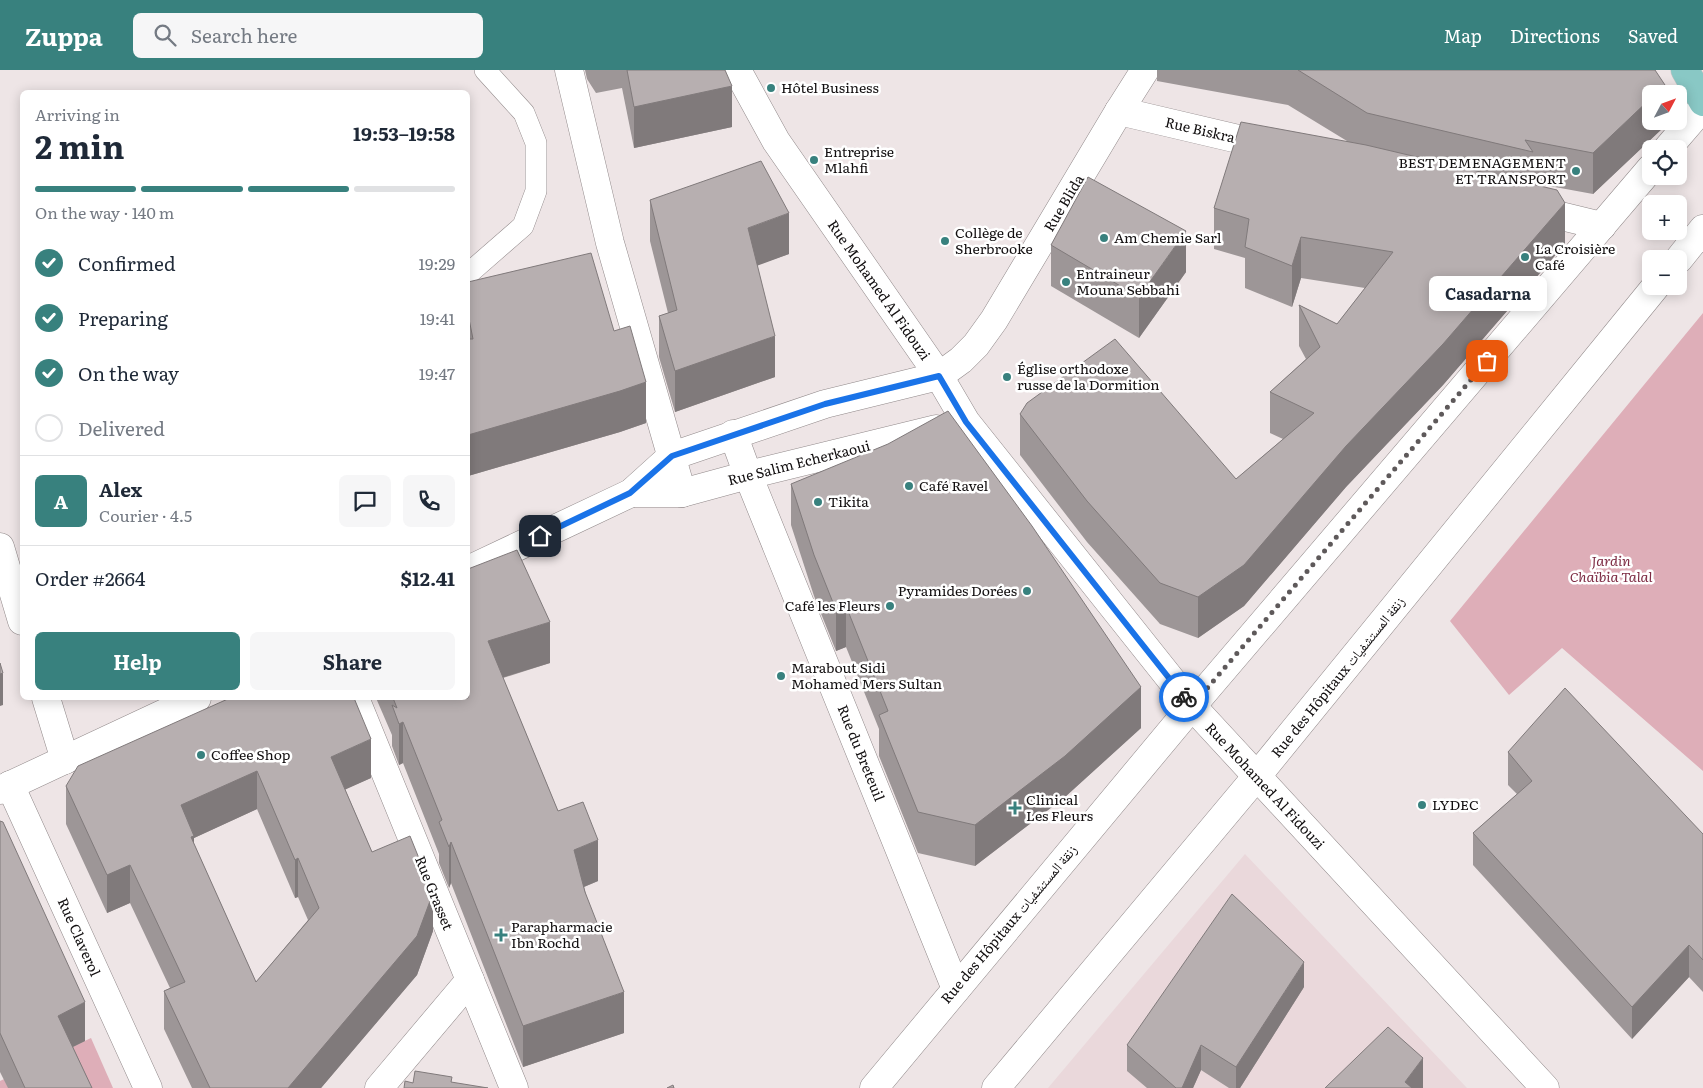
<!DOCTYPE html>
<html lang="en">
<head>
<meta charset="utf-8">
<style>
	body { margin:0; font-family:Literata,"Noto Naskh Arabic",serif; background:#f6f6f7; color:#1f2937; height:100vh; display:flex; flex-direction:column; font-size:19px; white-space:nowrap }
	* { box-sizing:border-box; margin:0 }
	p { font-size:16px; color:#747a83 }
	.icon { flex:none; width:28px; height:28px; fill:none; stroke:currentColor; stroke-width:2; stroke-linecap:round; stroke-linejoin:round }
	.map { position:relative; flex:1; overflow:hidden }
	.sheet { position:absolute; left:20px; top:20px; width:450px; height:610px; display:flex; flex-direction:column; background:#fff; border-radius:8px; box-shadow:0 2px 12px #0003 }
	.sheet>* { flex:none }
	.needle { width:32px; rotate:49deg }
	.buttons { position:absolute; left:1642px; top:15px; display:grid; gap:10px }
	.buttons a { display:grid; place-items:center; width:45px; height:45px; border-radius:8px; background:#fff; box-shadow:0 2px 12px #0003; font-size:25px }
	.pin { position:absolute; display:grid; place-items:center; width:42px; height:42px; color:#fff; margin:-21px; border-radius:10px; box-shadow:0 2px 8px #0006 }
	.courier { position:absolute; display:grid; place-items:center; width:50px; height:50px; margin:-25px; border:4px solid #1a73e8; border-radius:50%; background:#fff; color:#222; box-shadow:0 1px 6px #0007 }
	.bubble { position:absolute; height:35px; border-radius:8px; background:#fff; box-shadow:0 2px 12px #0003; font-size:16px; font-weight:700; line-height:35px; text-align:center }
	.headline em { font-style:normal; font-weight:700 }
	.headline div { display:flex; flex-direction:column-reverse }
	.headline { display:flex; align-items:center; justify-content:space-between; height:85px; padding:0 15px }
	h1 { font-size:32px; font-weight:700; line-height:38px }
	.bar { display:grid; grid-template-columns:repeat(4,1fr); gap:8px 5px; align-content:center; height:60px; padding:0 15px }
	.bar i { height:6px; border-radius:4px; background:#e0e1e3 }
	.bar .current { background:#38817e }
	.bar p { grid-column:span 4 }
	.line { display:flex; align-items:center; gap:12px; padding:0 15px; border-top:1px solid #e0e1e3 }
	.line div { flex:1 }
	.round { display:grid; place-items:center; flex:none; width:52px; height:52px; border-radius:8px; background:#f6f6f7 }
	ol { padding:0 15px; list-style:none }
	li { display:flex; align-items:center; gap:15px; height:55px }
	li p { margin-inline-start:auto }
	li .icon { padding:5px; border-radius:50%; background:#38817e; color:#fff; stroke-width:4 }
	li:last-child { color:#747a83 }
	li i { width:28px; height:28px; border:2px solid #e0e1e3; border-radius:50% }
	.action { display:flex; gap:10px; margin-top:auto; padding:10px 15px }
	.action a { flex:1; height:58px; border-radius:8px; background:#38817e; color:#fff; font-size:20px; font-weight:700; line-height:58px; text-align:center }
	.action a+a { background:#f6f6f7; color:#1f2937 }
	header { display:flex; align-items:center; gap:30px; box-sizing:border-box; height:70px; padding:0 25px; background:#38817e; color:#fff }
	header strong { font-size:24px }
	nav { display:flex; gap:28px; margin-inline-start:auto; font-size:18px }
	.search { width:350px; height:45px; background:#f6f6f7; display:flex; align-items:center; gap:12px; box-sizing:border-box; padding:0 18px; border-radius:8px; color:#747a83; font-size:19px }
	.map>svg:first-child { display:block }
</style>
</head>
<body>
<header>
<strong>Zuppa</strong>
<div class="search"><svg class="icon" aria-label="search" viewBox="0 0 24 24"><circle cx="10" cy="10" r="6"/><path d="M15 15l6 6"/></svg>Search here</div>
<nav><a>Map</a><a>Directions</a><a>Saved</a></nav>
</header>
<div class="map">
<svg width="1703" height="1018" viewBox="0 0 1703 1018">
	<rect width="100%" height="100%" fill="#eee5e6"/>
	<path fill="#ead8db" d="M 1245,784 L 1467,1018 L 1048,1018 Z"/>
	<g fill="#deaeb8">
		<path d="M 1703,243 L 1703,701 L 1562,578 L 1509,625 L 1450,551 Z"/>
		<path d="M 91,968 L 113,1018 L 0,1018 L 0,1011 Z"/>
	</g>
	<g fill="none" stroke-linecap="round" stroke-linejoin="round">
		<defs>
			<path id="lane" d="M 468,204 L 523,156 L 536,121 L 536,73 L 524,43 L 485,0"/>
			<g id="street">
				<path d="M 569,0 L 610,173 L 682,423"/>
				<path d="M 737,0 L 776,71 L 939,306 L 966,352 L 1192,636 L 1545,1018"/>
				<path d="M 1119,41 L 1272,77"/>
				<path d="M 1667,79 L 1703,37"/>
				<path d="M 1528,138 L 1602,156"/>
				<path d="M 1679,189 L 1703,159"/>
				<path d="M 733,364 L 748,405 L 956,919"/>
				<path d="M 631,423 L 682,423 L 748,405 L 936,359"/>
				<path d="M 0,477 L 22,551"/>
				<path d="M 468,500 L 631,423 L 672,386 L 825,334 L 939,306 L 961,290 L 976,275 L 994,250 L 1119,41 L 1145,0"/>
				<path d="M 46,628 L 65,690"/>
				<path d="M 355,628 L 514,1018"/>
				<path d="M 10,715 L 148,1018"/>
				<path d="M 0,720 L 197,628"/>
				<path d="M 379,1018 L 470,910"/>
				<path d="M 874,1018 L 1192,636 L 1651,98"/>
				<path d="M 996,1018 L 1257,706 L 1656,216"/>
			</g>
			<path id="primary" d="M 1685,0 L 1703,32"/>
		</defs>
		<use href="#lane" stroke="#91898a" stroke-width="22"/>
		<use href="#street" stroke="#91898a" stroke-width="29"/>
		<use href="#primary" stroke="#c6c5c5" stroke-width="29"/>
		<use href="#lane" stroke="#fff" stroke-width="21"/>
		<use href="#street" stroke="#fff" stroke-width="28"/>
		<use href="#primary" stroke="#89c8c5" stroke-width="28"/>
	</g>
	<g fill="#9d9697" fill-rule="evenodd">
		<path d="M 585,0 L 725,0 L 732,57 L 634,78 L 622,18 L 596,23 L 587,9 Z"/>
		<path d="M 1157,0 L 1655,0 L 1665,24 L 1665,56 L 1593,124 L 1533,113 L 1533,115 L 1565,174 L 1443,315 L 1346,417 L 1244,536 L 1198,568 L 1160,554 L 1087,472 L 1020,385 L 1020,344 L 1236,409 L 1283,369 L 1270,363 L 1270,322 L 1306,289 L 1299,276 L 1299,235 L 1337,254 L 1365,218 L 1301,208 L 1292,237 L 1245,218 L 1245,188 L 1214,179 L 1214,138 L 1347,71 L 1288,35 L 1157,11 Z"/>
		<path d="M 650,130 L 789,184 L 757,195 L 775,307 L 675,342 L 659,287 L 659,246 L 668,243 L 650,171 Z"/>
		<path d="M 1051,175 L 1186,202 L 1139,268 L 1051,216 Z"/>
		<path d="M 468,212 L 614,261 L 646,353 L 620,362 L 468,406 Z"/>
		<path d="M 791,414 L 1141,658 L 1065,727 L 975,796 L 918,783 L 879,686 L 879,659 L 846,577 L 836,581 L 814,526 L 791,455 Z"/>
		<path d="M 468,499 L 550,593 L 503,608 L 558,741 L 598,811 L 584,817 L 624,963 L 523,997 L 451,813 L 449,818 L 439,793 L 439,784 L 403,693 L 399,695 L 392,676 L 392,665 L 376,628 L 468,628 Z"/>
		<path d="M 230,628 L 371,708 L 345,719 L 372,782 L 433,861 L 417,905 L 321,1018 L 192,1018 L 164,959 L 164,921 L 170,918 L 130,833 L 107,843 L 66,754 L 66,716 ZM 257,739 L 295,828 L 298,827 L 308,850 L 256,912 L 194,774 L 194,768 Z"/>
		<path d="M 1508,682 L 1703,764 L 1703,922 L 1689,907 L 1632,969 L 1473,795 L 1473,763 L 1517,724 L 1508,715 Z"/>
		<path d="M 0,751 L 85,971 L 73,977 L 92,1018 L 8,1018 L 0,1002 Z"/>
		<path d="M 1304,917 L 1240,1018 L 1229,1018 L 1201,1000 L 1193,1018 L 1147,1018 L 1127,1001 L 1127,975 Z"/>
	</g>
	<g fill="#807a7b">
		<path d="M 1665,15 L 1665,24 L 1655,24 Z"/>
		<path d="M 732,16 L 732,57 L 634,78 L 634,37 Z"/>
		<path d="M 1651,28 L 1651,51 L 1665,51 L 1665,56 L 1593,124 L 1593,83 Z"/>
		<path d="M 1565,133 L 1565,174 L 1443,315 L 1346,417 L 1244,536 L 1198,568 L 1198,527 L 1346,376 Z"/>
		<path d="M 789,143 L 789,184 L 748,199 L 748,158 Z"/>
		<path d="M 1186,161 L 1186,202 L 1139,268 L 1139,227 Z"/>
		<path d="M 1301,167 L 1301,208 L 1292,237 L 1292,196 Z"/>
		<path d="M 775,266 L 775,307 L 675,342 L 675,301 Z"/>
		<path d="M 646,312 L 646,353 L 620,362 L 468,406 L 468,365 Z"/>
		<path d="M 846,536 L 846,577 L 836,581 L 836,540 Z"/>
		<path d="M 550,552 L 550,593 L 488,612 L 488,571 Z"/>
		<path d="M 3,603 L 3,635 L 0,636 L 0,604 Z"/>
		<path d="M 1141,617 L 1141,658 L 1065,727 L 975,796 L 975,755 Z"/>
		<path d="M 403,652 L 403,693 L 399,695 L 399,654 Z"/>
		<path d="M 371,669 L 371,708 L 331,726 L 331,687 Z"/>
		<path d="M 257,701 L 257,739 L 194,768 L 194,804 L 181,735 Z"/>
		<path d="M 598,770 L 598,811 L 574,821 L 574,780 Z"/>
		<path d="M 451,772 L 451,813 L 449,818 L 449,777 Z"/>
		<path d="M 298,788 L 298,827 L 295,828 L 295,790 Z"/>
		<path d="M 130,795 L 130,833 L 107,843 L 107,805 Z"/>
		<path d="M 433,823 L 433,861 L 417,905 L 321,1018 L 288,1018 Z"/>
		<path d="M 1689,875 L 1689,907 L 1632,969 L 1632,937 Z"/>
		<path d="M 1304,892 L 1304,917 L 1240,1018 L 1236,1018 L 1236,997 Z"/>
		<path d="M 624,922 L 624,963 L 523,997 L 523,956 Z"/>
		<path d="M 85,932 L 85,971 L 58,984 L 58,946 Z"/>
		<path d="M 1201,975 L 1201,1000 L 1193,1018 L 1182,1018 Z"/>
		<path d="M 1423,988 L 1423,1018 L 1405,1018 L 1405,1012 Z"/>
	</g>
	<g fill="#b7afb0" stroke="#807a7b" fill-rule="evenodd">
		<path d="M 627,0 L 725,0 L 732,16 L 634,37 Z"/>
		<path d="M 1298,0 L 1655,0 L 1665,15 L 1655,24 L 1651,24 L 1651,28 L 1593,83 L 1525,70 L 1533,82 L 1367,43 Z"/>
		<path d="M 1241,52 L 1366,75 L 1557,120 L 1565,133 L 1443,274 L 1346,376 L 1244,495 L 1198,527 L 1160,513 L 1087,431 L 1020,344 L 1027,333 L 1115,269 L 1236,409 L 1314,343 L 1270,322 L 1320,277 L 1299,235 L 1337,254 L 1393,182 L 1301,167 L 1292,196 L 1245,177 L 1249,149 L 1214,138 Z"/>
		<path d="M 761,91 L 789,143 L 748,158 L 775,266 L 675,301 L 659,246 L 677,240 L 650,130 Z"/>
		<path d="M 1088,107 L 1186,161 L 1139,227 L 1051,175 Z"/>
		<path d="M 591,183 L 614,261 L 630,256 L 646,312 L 620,321 L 468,365 L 468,269 L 473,269 L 468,244 L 468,212 Z"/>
		<path d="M 948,341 L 1032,456 L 1141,617 L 1065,686 L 975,755 L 918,742 L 879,645 L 888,641 L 846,536 L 836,540 L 814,485 L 791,414 L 888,374 Z"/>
		<path d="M 517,480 L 550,552 L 488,571 L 558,741 L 583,732 L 598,770 L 574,780 L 585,822 L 624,922 L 523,956 L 451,772 L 449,777 L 439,752 L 442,750 L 403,652 L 399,654 L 392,635 L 397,638 L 393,628 L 468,628 L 468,499 Z"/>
		<path d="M 0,593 L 3,603 L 0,604 Z"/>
		<path d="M 1565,618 L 1703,764 L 1703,890 L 1689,875 L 1632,937 L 1473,763 L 1532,711 L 1508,682 Z"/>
		<path d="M 230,628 L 354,628 L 371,669 L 331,687 L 372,782 L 410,766 L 433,823 L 417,866 L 288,1018 L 210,1018 L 164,921 L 185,912 L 130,795 L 107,805 L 66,716 L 78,696 ZM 257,701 L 295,790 L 298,788 L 319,838 L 256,912 L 191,767 L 194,766 L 181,735 Z"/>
		<path d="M 0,751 L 3,752 L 85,932 L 58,946 L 92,1018 L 25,1018 L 0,963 Z"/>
		<path d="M 1232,824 L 1304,892 L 1236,997 L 1201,975 L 1182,1018 L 1176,1018 L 1127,975 Z"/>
		<path d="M 1388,957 L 1423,988 L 1405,1012 L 1412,1018 L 1325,1018 Z"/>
		<path d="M 415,1001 L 452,1007 L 451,1012 L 488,1018 L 404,1018 L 405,1011 L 413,1013 Z"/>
		<path d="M 673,1015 L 674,1018 L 667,1018 Z"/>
	</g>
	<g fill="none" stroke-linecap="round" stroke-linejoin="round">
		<path stroke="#5e595a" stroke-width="5" stroke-dasharray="0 9" d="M 1184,627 L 1192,636 L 1487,291"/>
		<path stroke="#1a73e8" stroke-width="6" d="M 540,466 L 630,423 L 672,386 L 825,334 L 939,306 L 966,352 L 1184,627"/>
	</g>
	<g fill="#38817e" stroke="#fff" stroke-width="2">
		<circle cx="771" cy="18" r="5"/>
		<circle cx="814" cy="90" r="5"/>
		<circle cx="1576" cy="101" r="5"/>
		<circle cx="1104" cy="168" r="5"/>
		<circle cx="945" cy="171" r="5"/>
		<circle cx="1525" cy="187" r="5"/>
		<circle cx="1066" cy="212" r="5"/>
		<circle cx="1007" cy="307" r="5"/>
		<circle cx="909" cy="416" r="5"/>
		<circle cx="818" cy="432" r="5"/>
		<circle cx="1027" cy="521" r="5"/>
		<circle cx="890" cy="536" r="5"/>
		<circle cx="781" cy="606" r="5"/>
		<circle cx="201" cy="685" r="5"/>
		<circle cx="1422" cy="735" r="5"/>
		<path d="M1012.5 730.5h5v5h5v5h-5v5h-5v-5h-5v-5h5z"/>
		<path d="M498.5 857.5h5v5h5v5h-5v5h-5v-5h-5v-5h5z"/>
	</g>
	<g text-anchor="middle" stroke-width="5" stroke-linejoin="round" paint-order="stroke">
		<g font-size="14" fill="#110e0f" stroke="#fff" text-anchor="start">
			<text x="781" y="23">Hôtel Business</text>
			<text x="824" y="87">Entreprise<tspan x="824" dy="16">Mlahfi</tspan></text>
			<text x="1566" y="98" text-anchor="end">BEST DEMENAGEMENT<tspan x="1566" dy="16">ET TRANSPORT</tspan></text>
			<text x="955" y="168">Collège de<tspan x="955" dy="16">Sherbrooke</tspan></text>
			<text x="1114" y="173">Am Chemie Sarl</text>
			<text x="1535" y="184">La Croisière<tspan x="1535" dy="16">Café</tspan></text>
			<text x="1076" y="209">Entraineur<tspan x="1076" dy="16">Mouna Sebbahi</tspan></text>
			<text x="1017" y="304">Église orthodoxe<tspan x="1017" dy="16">russe de la Dormition</tspan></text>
			<text x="919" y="421">Café Ravel</text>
			<text x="828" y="437">Tikita</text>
			<text x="1017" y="526" text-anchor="end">Pyramides Dorées</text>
			<text x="880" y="541" text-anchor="end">Café les Fleurs</text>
			<text x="791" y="603">Marabout Sidi<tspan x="791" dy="16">Mohamed Mers Sultan</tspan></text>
			<text x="211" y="690">Coffee Shop</text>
			<text x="1026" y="735">Clinical<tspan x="1026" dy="16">Les Fleurs</tspan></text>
			<text x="1432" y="740">LYDEC</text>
			<text x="511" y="862">Parapharmacie<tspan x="511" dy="16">Ibn Rochd</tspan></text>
		</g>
		<g font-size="14" fill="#110e0f" stroke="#fff">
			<text transform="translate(1200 60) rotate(13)" y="5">Rue Biskra</text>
			<text transform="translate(1064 133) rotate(-59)" y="5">Rue Blida</text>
			<text transform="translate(879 220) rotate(55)" y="5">Rue Mohamed Al Fidouzi</text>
			<text transform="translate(799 393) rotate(-14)" y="5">Rue Salim Echerkaoui</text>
			<text transform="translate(1338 607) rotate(-51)" y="5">Rue des Hôpitaux زنقة المستشفيات</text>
			<text transform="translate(861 683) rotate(68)" y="5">Rue du Breteuil</text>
			<text transform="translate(1265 716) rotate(47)" y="5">Rue Mohamed Al Fidouzi</text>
			<text transform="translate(434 823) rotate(68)" y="5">Rue Grasset</text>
			<text transform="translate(1009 854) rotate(-50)" y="5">Rue des Hôpitaux زنقة المستشفيات</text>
			<text transform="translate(79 867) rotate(66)" y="5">Rue Claverol</text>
		</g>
		<g font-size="14" font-style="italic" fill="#7e2c44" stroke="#fff">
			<text x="1611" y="496">Jardin<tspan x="1611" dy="16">Chaïbia Talal</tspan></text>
		</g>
	</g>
</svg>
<div class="buttons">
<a><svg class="needle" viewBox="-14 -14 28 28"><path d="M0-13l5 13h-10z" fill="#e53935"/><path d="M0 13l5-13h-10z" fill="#747a83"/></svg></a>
<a><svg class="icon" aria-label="locate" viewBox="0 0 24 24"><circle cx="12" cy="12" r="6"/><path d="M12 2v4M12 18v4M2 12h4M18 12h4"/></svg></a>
<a>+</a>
<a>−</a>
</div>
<div class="pin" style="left:1487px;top:291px;background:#ea580c"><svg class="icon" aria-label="bag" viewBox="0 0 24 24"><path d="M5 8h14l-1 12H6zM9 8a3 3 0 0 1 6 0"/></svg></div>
<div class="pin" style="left:540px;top:466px;background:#1f2937"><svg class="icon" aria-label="home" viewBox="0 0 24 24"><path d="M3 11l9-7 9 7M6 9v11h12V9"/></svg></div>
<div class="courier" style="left:1184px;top:627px"><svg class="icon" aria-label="bike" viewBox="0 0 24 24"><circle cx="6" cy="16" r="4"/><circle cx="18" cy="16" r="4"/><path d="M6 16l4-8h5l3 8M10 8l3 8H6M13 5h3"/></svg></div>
<div class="bubble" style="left:1429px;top:206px;width:118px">Casadarna</div>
<section class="sheet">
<div class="headline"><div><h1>2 min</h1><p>Arriving in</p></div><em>19:53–19:58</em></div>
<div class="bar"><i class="current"></i><i class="current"></i><i class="current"></i><i></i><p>On the way · 140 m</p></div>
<ol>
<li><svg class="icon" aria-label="check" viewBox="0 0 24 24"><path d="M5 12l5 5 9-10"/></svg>Confirmed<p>19:29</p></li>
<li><svg class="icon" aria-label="check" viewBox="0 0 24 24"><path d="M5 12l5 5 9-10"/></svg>Preparing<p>19:41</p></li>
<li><svg class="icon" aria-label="check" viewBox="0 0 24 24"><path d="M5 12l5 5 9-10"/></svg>On the way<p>19:47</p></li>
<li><i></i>Delivered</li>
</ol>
<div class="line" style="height:90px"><b class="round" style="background:#38817e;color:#fff">A</b><div><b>Alex</b><p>Courier · 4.5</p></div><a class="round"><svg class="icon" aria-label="chat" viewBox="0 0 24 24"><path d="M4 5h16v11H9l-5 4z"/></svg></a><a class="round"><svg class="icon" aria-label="phone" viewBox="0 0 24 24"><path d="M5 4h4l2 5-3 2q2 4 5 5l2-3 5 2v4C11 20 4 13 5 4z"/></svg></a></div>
<div class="line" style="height:65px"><div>Order #2664</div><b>$12.41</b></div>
<div class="action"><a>Help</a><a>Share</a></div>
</section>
</div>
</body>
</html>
